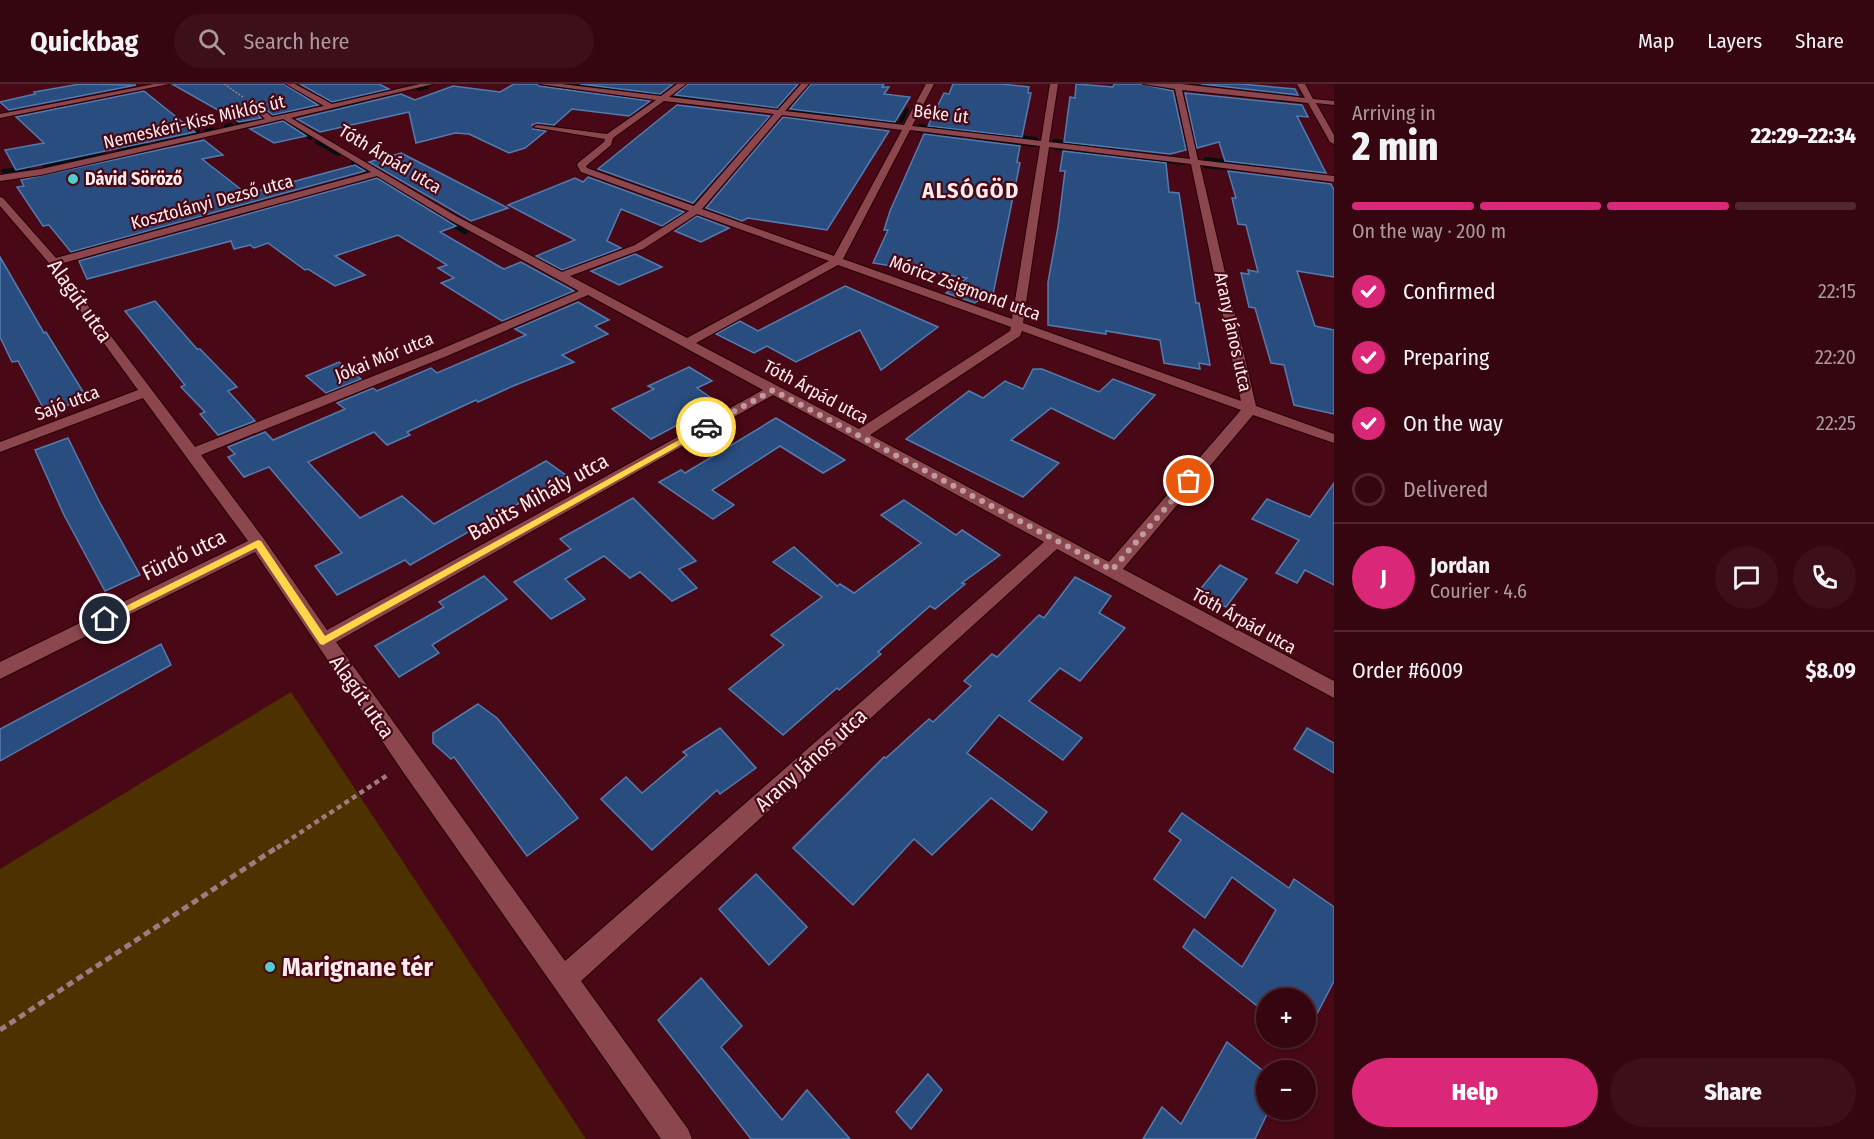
<!DOCTYPE html>
<html lang="en">
<head>
<meta charset="utf-8">
<style>
	body { margin:0; font-family:"Fira Sans Condensed",sans-serif; background:#3d0f19; color:#f1f3f6; height:100vh; display:flex; flex-direction:column; font-size:22px; white-space:nowrap }
	* { box-sizing:border-box; margin:0 }
	p { font-size:20px; color:#aa999f }
	.icon { flex:none; width:33px; height:33px; fill:none; stroke:currentColor; stroke-width:2; stroke-linecap:round; stroke-linejoin:round }
	.map { position:relative; flex:1; overflow:hidden }
	.drawer { display:flex; flex-direction:column; background:#360610; width:540px }
	.drawer>* { flex:none }
	.controls { position:absolute; left:1256px; top:904px; display:grid; gap:12px }
	.controls a { display:grid; place-items:center; width:60px; height:60px; border-radius:50%; background:#360610; box-shadow:0 2px 4px #0004,0 0 0 2px #502730; font-size:30px }
	.pin { position:absolute; display:grid; place-items:center; width:51px; height:51px; color:#fff; margin:-26px; border:3px solid #fff; border-radius:50%; box-shadow:0 2px 6px #0007 }
	.courier { position:absolute; display:grid; place-items:center; width:60px; height:60px; margin:-30px; border:4px solid #ffd54a; border-radius:50%; background:#fff; color:#222; box-shadow:0 2px 8px #0007 }
	.head em { font-style:normal; font-weight:800 }
	.head div { display:flex; flex-direction:column-reverse }
	.head { display:flex; align-items:center; justify-content:space-between; height:102px; padding:0 18px }
	h1 { font-size:39px; font-weight:800; line-height:45px }
	.bar { display:grid; grid-template-columns:repeat(4,1fr); gap:9px 6px; align-content:center; height:72px; padding:0 18px }
	.bar i { height:8px; border-radius:4px; background:#502730 }
	.bar .current { background:#db2777 }
	.bar p { grid-column:span 4 }
	.line { display:flex; align-items:center; gap:15px; padding:0 18px; border-top:2px solid #502730 }
	.line div { flex:1 }
	.round { display:grid; place-items:center; flex:none; width:63px; height:63px; border-radius:32px; background:#3d0f19 }
	ol { padding:0 18px; list-style:none }
	li { display:flex; align-items:center; gap:18px; height:66px }
	li p { margin-inline-start:auto }
	li .icon { padding:6px; border-radius:50%; background:#db2777; color:#fff; stroke-width:4 }
	li:last-child { color:#aa999f }
	li i { width:33px; height:33px; border:3px solid #502730; border-radius:50% }
	.cta { display:flex; gap:12px; margin-top:auto; padding:12px 18px }
	.cta a { flex:1; height:69px; border-radius:36px; background:#db2777; color:#fff; font-size:24px; font-weight:800; line-height:69px; text-align:center }
	.cta a+a { background:#3d0f19; color:#f1f3f6 }
	header { display:flex; align-items:center; gap:36px; box-sizing:border-box; height:84px; padding:0 30px; background:#360610; border-bottom:2px solid #502730 }
	header strong { font-size:28px }
	nav { display:flex; gap:33px; margin-inline-start:auto; font-size:21px }
	.search { width:420px; height:54px; background:#3d0f19; display:flex; align-items:center; gap:15px; box-sizing:border-box; padding:0 21px; border-radius:33px; color:#aa999f; font-size:22px }
	main { display:flex; flex:1; min-height:0 }
	.map>svg:first-child { display:block }
</style>
</head>
<body>
<header>
<strong>Quickbag</strong>
<div class="search"><svg class="icon" aria-label="search" viewBox="0 0 24 24"><circle cx="10" cy="10" r="6"/><path d="M15 15l6 6"/></svg>Search here</div>
<nav><a>Map</a><a>Layers</a><a>Share</a></nav>
</header>
<main>
<div class="map">
<svg width="1334" height="1055" viewBox="0 0 1334 1055">
	<rect width="100%" height="100%" fill="#480815"/>
	<path fill="#4d3200" d="M 291,608 L 586,1055 L 0,1055 L 0,785 Z"/>
	<g fill="none" stroke-linecap="round" stroke-linejoin="round">
		<g stroke="#001010" stroke-width="4">
			<path d="M 579,1 L 610,4"/>
			<path d="M 551,3 L 579,6"/>
			<path d="M 419,5 L 427,3"/>
			<path d="M 634,7 L 658,10"/>
			<path d="M 615,11 L 644,14"/>
			<path d="M 675,12 L 711,16"/>
			<path d="M 720,17 L 724,18"/>
			<path d="M 730,18 L 747,20"/>
			<path d="M 753,21 L 774,24"/>
			<path d="M 331,25 L 364,17"/>
			<path d="M 793,26 L 896,38"/>
			<path d="M 901,37 L 907,26"/>
			<path d="M 289,39 L 301,47"/>
			<path d="M 238,40 L 250,37"/>
			<path d="M 226,42 L 231,41"/>
			<path d="M 920,42 L 970,47"/>
			<path d="M 206,47 L 212,45"/>
			<path d="M 919,47 L 960,52"/>
			<path d="M 981,49 L 1036,55"/>
			<path d="M 305,50 L 310,54"/>
			<path d="M 176,53 L 198,48"/>
			<path d="M 974,54 L 1034,61"/>
			<path d="M 1054,57 L 1088,61"/>
			<path d="M 157,58 L 168,55"/>
			<path d="M 317,58 L 338,70"/>
			<path d="M 1055,64 L 1103,70"/>
			<path d="M 1111,64 L 1115,64"/>
			<path d="M 1121,65 L 1135,67"/>
			<path d="M 119,66 L 144,61"/>
			<path d="M 1119,72 L 1184,79"/>
			<path d="M 1206,75 L 1249,80"/>
			<path d="M 353,79 L 366,88"/>
			<path d="M 45,82 L 103,70"/>
			<path d="M 1205,82 L 1243,86"/>
			<path d="M 3,87 L 29,84"/>
		</g>
		<g stroke="#001010" stroke-width="4.5">
			<path d="M 357,98 L 371,95"/>
			<path d="M 450,139 L 465,148"/>
		</g>
	</g>
	<g fill="#284d7e" stroke="#547bb0" stroke-width="1.5">
		<path d="M 80,0 L 136,1 L 9,26 L 0,18 L 35,10 L 34,8 Z"/>
		<path d="M 172,0 L 284,0 L 318,21 L 273,31 L 255,18 L 251,20 L 250,24 L 261,34 L 239,38 Z"/>
		<path d="M 300,0 L 379,0 L 389,5 L 332,18 Z"/>
		<path d="M 514,0 L 537,0 L 539,2 L 650,17 L 629,32 L 572,25 L 554,41 L 537,39 L 532,41 L 533,45 L 546,47 L 525,64 L 509,69 L 469,50 L 455,49 L 416,59 L 409,28 L 320,48 L 297,35 L 401,10 L 415,16 L 453,2 L 500,8 Z"/>
		<path d="M 580,0 L 673,0 L 660,10 Z"/>
		<path d="M 688,0 L 798,0 L 777,24 L 675,11 Z"/>
		<path d="M 811,0 L 884,0 L 882,3 L 889,3 L 884,10 L 910,13 L 895,38 L 790,25 Z"/>
		<path d="M 953,0 L 1001,0 L 1029,3 L 1028,9 L 1031,9 L 1022,53 L 928,42 L 940,17 L 944,9 L 949,10 Z"/>
		<path d="M 1076,0 L 1113,3 L 1114,0 L 1141,0 L 1173,7 L 1186,66 L 1170,70 L 1064,58 L 1070,13 L 1075,14 Z"/>
		<path d="M 1201,0 L 1241,0 L 1295,5 L 1298,11 Z"/>
		<path d="M 144,7 L 195,48 L 16,86 L 5,66 L 44,59 L 16,33 Z"/>
		<path d="M 1185,9 L 1302,21 L 1308,33 L 1297,32 L 1326,89 L 1225,77 L 1219,58 L 1197,64 Z"/>
		<path d="M 677,21 L 770,32 L 693,119 L 598,85 Z"/>
		<path d="M 783,33 L 889,47 L 827,146 L 748,134 L 742,137 L 706,124 Z"/>
		<path d="M 283,37 L 306,52 L 274,59 L 250,45 Z"/>
		<path d="M 924,50 L 1020,62 L 1017,78 L 1020,79 L 992,215 L 983,213 L 975,219 L 946,209 L 967,194 L 873,179 L 888,146 L 884,146 L 890,127 Z"/>
		<path d="M 204,56 L 223,71 L 202,75 L 247,110 L 355,81 L 365,87 L 71,168 L 49,141 L 43,142 L 17,103 L 24,102 L 21,96 Z"/>
		<path d="M 1063,67 L 1166,79 L 1169,108 L 1179,109 L 1196,219 L 1199,219 L 1210,281 L 1199,279 L 1200,285 L 1164,279 L 1160,256 L 1106,247 L 1106,250 L 1048,241 L 1048,198 L 1058,143 L 1065,87 L 1060,87 Z"/>
		<path d="M 401,69 L 446,92 L 508,124 L 471,137 L 369,78 Z"/>
		<path d="M 1228,87 L 1331,100 L 1334,106 L 1334,193 L 1297,187 L 1315,242 L 1334,246 L 1334,330 L 1294,321 L 1284,281 L 1271,279 L 1255,224 L 1249,223 L 1241,189 L 1249,190 L 1248,186 L 1258,188 L 1246,141 L 1238,140 L 1232,114 L 1236,114 Z"/>
		<path d="M 588,93 L 684,128 L 662,142 L 621,125 L 607,157 L 621,164 L 562,186 L 536,172 L 575,156 L 508,121 L 575,94 L 583,98 Z"/>
		<path d="M 377,94 L 456,142 L 440,148 L 500,183 L 504,185 L 521,178 L 574,207 L 502,237 L 441,199 L 454,194 L 438,184 L 447,181 L 398,151 L 335,172 L 365,191 L 335,202 L 308,185 L 305,186 L 268,159 L 254,164 L 250,161 L 234,165 L 231,157 L 87,195 L 79,177 Z"/>
		<path d="M 697,132 L 729,144 L 701,158 L 675,147 Z"/>
		<path d="M 635,170 L 662,183 L 619,201 L 591,187 Z"/>
		<path d="M 0,173 L 44,249 L 46,248 L 87,314 L 46,329 L 18,277 L 12,278 L 0,253 Z"/>
		<path d="M 845,202 L 938,243 L 881,286 L 860,246 L 796,278 L 767,262 L 754,269 L 716,250 L 740,237 L 758,247 Z"/>
		<path d="M 155,217 L 197,265 L 200,265 L 237,303 L 228,307 L 255,337 L 218,351 L 200,330 L 205,328 L 181,303 L 185,301 L 125,227 Z"/>
		<path d="M 578,218 L 609,236 L 595,242 L 608,250 L 562,271 L 574,278 L 513,302 L 478,318 L 476,316 L 407,348 L 410,351 L 387,361 L 374,348 L 308,378 L 360,434 L 402,412 L 434,440 L 546,377 L 570,394 L 542,411 L 539,408 L 410,481 L 405,476 L 337,511 L 315,482 L 342,469 L 269,383 L 244,393 L 228,373 L 235,370 L 228,363 L 265,348 L 273,356 L 345,325 L 337,319 L 373,304 L 377,307 L 431,284 L 437,289 L 526,251 L 515,245 Z"/>
		<path d="M 339,278 L 361,295 L 326,309 L 306,292 Z"/>
		<path d="M 689,283 L 712,297 L 697,304 L 717,318 L 684,334 L 687,336 L 651,355 L 612,325 L 654,305 L 648,302 Z"/>
		<path d="M 1033,285 L 1042,285 L 1099,308 L 1113,295 L 1155,311 L 1114,355 L 1051,324 L 1011,356 L 1059,379 L 1023,413 L 906,355 L 969,307 L 983,314 L 1005,297 L 1023,305 Z"/>
		<path d="M 776,334 L 845,376 L 823,389 L 780,362 L 712,406 L 734,421 L 713,435 L 659,398 L 681,386 L 685,389 Z"/>
		<path d="M 68,354 L 99,417 L 140,491 L 105,507 L 64,431 L 35,366 Z"/>
		<path d="M 1334,399 L 1334,501 L 1305,486 L 1297,499 L 1276,489 L 1299,456 L 1252,435 L 1267,415 L 1310,433 Z"/>
		<path d="M 633,414 L 696,477 L 679,485 L 697,504 L 672,517 L 640,488 L 630,494 L 604,472 L 565,495 L 585,515 L 551,535 L 514,498 L 571,465 L 560,455 Z"/>
		<path d="M 904,416 L 956,451 L 962,446 L 1000,471 L 962,499 L 965,500 L 935,525 L 930,522 L 878,568 L 881,570 L 839,606 L 837,604 L 783,651 L 729,605 L 784,561 L 771,551 L 822,513 L 773,478 L 794,463 L 837,502 L 840,500 L 854,509 L 921,459 L 881,431 Z"/>
		<path d="M 1220,481 L 1247,495 L 1226,523 L 1198,508 Z"/>
		<path d="M 484,492 L 507,515 L 432,561 L 439,569 L 399,593 L 375,562 L 444,523 L 439,518 Z"/>
		<path d="M 1075,493 L 1111,512 L 1099,529 L 1125,544 L 1080,597 L 1060,584 L 1029,617 L 1082,654 L 1063,676 L 999,631 L 967,669 L 1047,728 L 1032,746 L 991,714 L 932,771 L 914,755 L 853,821 L 793,764 L 884,673 L 886,674 L 929,635 L 933,638 L 971,602 L 964,597 L 992,570 L 997,573 L 1039,531 L 1044,534 Z"/>
		<path d="M 161,560 L 171,581 L 0,677 L 0,645 Z"/>
		<path d="M 478,620 L 497,634 L 578,734 L 527,772 L 454,673 L 451,675 L 433,659 L 433,649 Z"/>
		<path d="M 720,644 L 756,684 L 720,710 L 717,706 L 652,766 L 601,715 L 626,693 L 642,709 L 687,671 L 683,668 Z"/>
		<path d="M 1307,644 L 1334,659 L 1334,689 L 1294,665 Z"/>
		<path d="M 1182,729 L 1289,804 L 1294,795 L 1334,823 L 1334,897 L 1305,953 L 1305,915 L 1266,915 L 1266,929 L 1183,863 L 1194,845 L 1242,883 L 1276,826 L 1232,793 L 1205,834 L 1154,795 L 1181,756 L 1169,747 Z"/>
		<path d="M 756,790 L 807,843 L 769,881 L 719,825 Z"/>
		<path d="M 701,894 L 742,942 L 721,963 L 782,1036 L 807,1006 L 850,1055 L 751,1055 L 658,936 Z"/>
		<path d="M 1227,958 L 1266,989 L 1266,1026 L 1269,1026 L 1255,1055 L 1143,1055 L 1162,1023 L 1181,1040 Z"/>
		<path d="M 928,990 L 942,1006 L 911,1045 L 896,1028 Z"/>
	</g>
	<g fill="none" stroke-linecap="round" stroke-linejoin="round">
		<defs>
			<g id="minor">
				<path d="M 154,0 L 169,0 L 0,34 L 0,30 Z"/>
				<path d="M 286,0 L 295,0 L 332,20 L 420,0 L 433,0 L 291,34 L 456,132 L 562,188 L 635,161 L 689,127 L 581,88 L 577,81 L 578,79 L 604,58 L 605,55 L 533,43 L 537,41 L 607,50 L 656,16 L 539,0 L 561,0 L 661,12 L 677,0 L 686,0 L 669,13 L 778,26 L 801,0 L 809,0 L 785,27 L 904,41 L 926,0 L 934,0 L 912,42 L 1041,57 L 1050,0 L 1058,0 L 1049,58 L 1190,75 L 1175,5 L 1143,0 L 1181,0 L 1305,14 L 1297,0 L 1305,0 L 1313,15 L 1334,17 L 1334,21 L 1316,19 L 1334,51 L 1334,60 L 1330,58 L 1308,19 L 1182,6 L 1198,76 L 1334,92 L 1334,98 L 1200,81 L 1256,322 L 1334,350 L 1334,359 L 1253,331 L 1123,485 L 1334,597 L 1334,614 L 1057,465 L 581,897 L 688,1045 L 692,1055 L 661,1055 L 401,685 L 255,468 L 0,595 L 0,578 L 248,457 L 143,314 L 0,368 L 0,358 L 138,306 L 55,192 L 49,179 L 0,122 L 0,113 L 3,114 L 56,174 L 371,88 L 283,35 L 41,91 L 0,97 L 0,91 L 41,85 L 265,35 L 252,22 L 256,20 L 272,33 L 324,22 ZM 664,17 L 774,30 L 694,122 L 587,84 L 586,82 L 611,61 L 613,54 ZM 782,31 L 902,46 L 834,172 L 702,125 ZM 910,46 L 1040,62 L 1012,235 L 843,175 ZM 1049,63 L 1191,80 L 1241,317 L 1023,239 ZM 377,92 L 450,136 L 579,207 L 439,266 L 195,363 L 64,190 L 60,180 ZM 697,130 L 829,177 L 687,254 L 570,192 L 643,165 ZM 838,181 L 1011,243 L 1010,247 L 859,345 L 696,259 ZM 588,211 L 763,306 L 327,546 L 264,455 L 201,371 L 447,272 ZM 1022,247 L 1241,326 L 1109,478 L 870,351 L 1020,252 ZM 773,311 L 1044,458 L 565,877 L 336,558 Z"/>
			</g>
		</defs>
		<use href="#minor" stroke="#260004" stroke-width="2"/>
		<path stroke="#a1797f" stroke-width="1.5" stroke-dasharray="2 1.5" stroke-linecap="butt" d="M 224,0 L 243,13"/>
		<path stroke="#a1797f" stroke-width="4.5" stroke-dasharray="5 4" stroke-linecap="butt" d="M 277,764 L 389,690"/>
		<path stroke="#a1797f" stroke-width="5" stroke-dasharray="7 4.5" stroke-linecap="butt" d="M 0,946 L 279,762"/>
		<use href="#minor" fill="#8b474d" fill-rule="evenodd"/>
	</g>
	<path fill="#ffd54a" d="M 706,341 L 709,342 L 709,345 L 323,561 L 320,560 L 256,464 L 108,538 L 101,538 L 100,535 L 258,456 L 261,457 L 325,552 Z"/>
	<g fill="none" stroke-linecap="round" stroke-linejoin="round">
		<path stroke="#be9ca1" stroke-width="6" stroke-dasharray="0 10.8" d="M 706,343 L 773,306 L 1112,486 L 1189,397"/>
	</g>
	<g fill="#52cdce" stroke="#480815" stroke-width="2">
		<circle cx="73" cy="95" r="6"/>
		<circle cx="270" cy="883" r="6"/>
	</g>
	<g text-anchor="middle" stroke-width="4.5" stroke-linejoin="round" paint-order="stroke">
		<g font-size="18" fill="#fdecec" stroke="#480815">
			<text transform="translate(941 30) rotate(7)" y="6">Béke út</text>
			<text transform="translate(194 38) rotate(-13)" y="6">Nemeskéri-Kiss Miklós út</text>
			<text transform="translate(390 75) rotate(31)" y="6">Tóth Árpád utca</text>
			<text transform="translate(212 118) rotate(-15)" y="6">Kosztolányi Dezső utca</text>
			<text transform="translate(965 204) rotate(20)" y="6">Móricz Zsigmond utca</text>
			<text transform="translate(1233 248) rotate(78)" y="6">Arany János utca</text>
			<text transform="translate(384 273) rotate(-22)" y="6">Jókai Mór utca</text>
			<text transform="translate(816 308) rotate(28)" y="6">Tóth Árpád utca</text>
			<text transform="translate(67 319) rotate(-21)" y="6">Sajó utca</text>
			<text transform="translate(1244 537) rotate(29)" y="6">Tóth Árpád utca</text>
		</g>
		<g font-size="18" font-weight="bold" fill="#fdecec" stroke="#480815" text-anchor="start">
			<text x="85" y="101">Dávid Söröző</text>
		</g>
		<g font-size="21" fill="#fdecec" stroke="#480815">
			<text transform="translate(80 217) rotate(55)" y="7">Alagút utca</text>
			<text transform="translate(538 413) rotate(-29)" y="7">Babits Mihály utca</text>
			<text transform="translate(184 471) rotate(-26)" y="7">Fürdő utca</text>
			<text transform="translate(362 613) rotate(55)" y="7">Alagút utca</text>
			<text transform="translate(811 676) rotate(-42)" y="7">Arany János utca</text>
		</g>
		<g font-size="22" font-weight="bold" letter-spacing="1.5" fill="#fdecec" stroke="#480815">
			<text x="971" y="114">ALSÓGÖD</text>
		</g>
		<g font-size="26" font-weight="bold" fill="#fdecec" stroke="#480815" text-anchor="start">
			<text x="282" y="892">Marignane tér</text>
		</g>
	</g>
</svg>
<div class="controls">
<a>+</a>
<a>−</a>
</div>
<div class="pin" style="left:1189px;top:397px;background:#ea580c"><svg class="icon" aria-label="bag" viewBox="0 0 24 24"><path d="M5 8h14l-1 12H6zM9 8a3 3 0 0 1 6 0"/></svg></div>
<div class="pin" style="left:105px;top:535px;background:#1f2937"><svg class="icon" aria-label="home" viewBox="0 0 24 24"><path d="M3 11l9-7 9 7M6 9v11h12V9"/></svg></div>
<div class="courier" style="left:706px;top:343px"><svg class="icon" aria-label="car" viewBox="0 0 24 24"><path d="M5 17H2v-5l4-1 3-4h7l3 4 3 1v5h-3M9 17h6M6 11h13"/><circle cx="7" cy="17" r="2"/><circle cx="17" cy="17" r="2"/></svg></div>
</div>
<section class="drawer">
<div class="head"><div><h1>2 min</h1><p>Arriving in</p></div><em>22:29–22:34</em></div>
<div class="bar"><i class="current"></i><i class="current"></i><i class="current"></i><i></i><p>On the way · 200 m</p></div>
<ol>
<li><svg class="icon" aria-label="check" viewBox="0 0 24 24"><path d="M5 12l5 5 9-10"/></svg>Confirmed<p>22:15</p></li>
<li><svg class="icon" aria-label="check" viewBox="0 0 24 24"><path d="M5 12l5 5 9-10"/></svg>Preparing<p>22:20</p></li>
<li><svg class="icon" aria-label="check" viewBox="0 0 24 24"><path d="M5 12l5 5 9-10"/></svg>On the way<p>22:25</p></li>
<li><i></i>Delivered</li>
</ol>
<div class="line" style="height:108px"><b class="round" style="background:#db2777;color:#fff">J</b><div><b>Jordan</b><p>Courier · 4.6</p></div><a class="round"><svg class="icon" aria-label="chat" viewBox="0 0 24 24"><path d="M4 5h16v11H9l-5 4z"/></svg></a><a class="round"><svg class="icon" aria-label="phone" viewBox="0 0 24 24"><path d="M5 4h4l2 5-3 2q2 4 5 5l2-3 5 2v4C11 20 4 13 5 4z"/></svg></a></div>
<div class="line" style="height:78px"><div>Order #6009</div><b>$8.09</b></div>
<div class="cta"><a>Help</a><a>Share</a></div>
</section>
</main>
</body>
</html>
